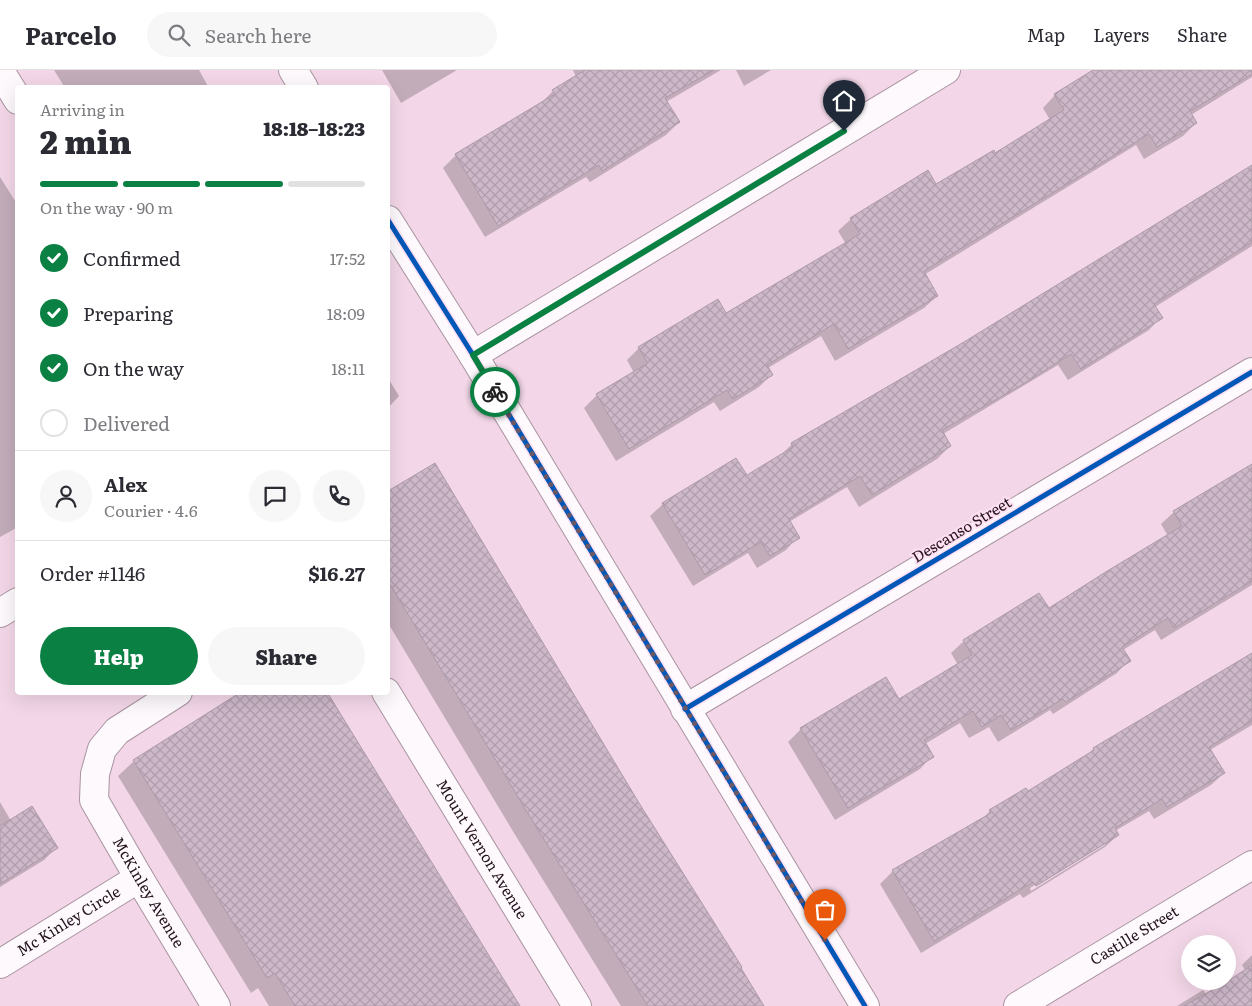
<!DOCTYPE html>
<html lang="en">
<head>
<meta charset="utf-8">
<style>
	body { margin:0; font-family:Literata,serif; background:#f7f7f7; color:#2b2b33; height:100vh; display:flex; flex-direction:column; font-size:19px; white-space:nowrap }
	* { box-sizing:border-box; margin:0 }
	p { font-size:16px; color:#7c7c81 }
	.icon { flex:none; width:28px; height:28px; fill:none; stroke:currentColor; stroke-width:2; stroke-linecap:round; stroke-linejoin:round }
	.map { position:relative; flex:1; overflow:hidden }
	.side { position:absolute; left:15px; top:15px; width:375px; height:610px; display:flex; flex-direction:column; background:#fff; border-radius:5px; box-shadow:0 5px 20px #0002 }
	.side>* { flex:none }
	.controls { position:absolute; left:1181px; top:865px; display:grid; gap:10px }
	.controls a { display:grid; place-items:center; width:55px; height:55px; border-radius:50%; background:#fff; box-shadow:0 5px 20px #0002; font-size:25px }
	.pin { position:absolute; display:grid; place-items:center; width:42px; height:42px; color:#fff; margin:-51px -21px; border-radius:50% 50% 50% 0; rotate:-45deg; box-shadow:0 0 5px #0007 }
	.pin .icon { rotate:45deg }
	.courier { position:absolute; display:grid; place-items:center; width:50px; height:50px; margin:-25px; border:4px solid #0b8043; border-radius:50%; background:#fff; color:#222; box-shadow:0 1px 6px #0007 }
	.headline em { font-style:normal; font-weight:800 }
	.headline div { display:flex; flex-direction:column-reverse }
	.headline { display:flex; align-items:center; justify-content:space-between; height:85px; padding:0 25px }
	h1 { font-size:32px; font-weight:800; line-height:38px }
	.bar { display:grid; grid-template-columns:repeat(4,1fr); gap:8px 5px; align-content:center; height:60px; padding:0 25px }
	.bar i { height:6px; border-radius:4px; background:#e1e1e2 }
	.bar .on { background:#0b8043 }
	.bar p { grid-column:span 4 }
	.line { display:flex; align-items:center; gap:12px; padding:0 25px; border-top:1px solid #e1e1e2 }
	.line div { flex:1 }
	.round { display:grid; place-items:center; flex:none; width:52px; height:52px; border-radius:26px; background:#f7f7f7 }
	ol { padding:0 25px; list-style:none }
	li { display:flex; align-items:center; gap:15px; height:55px }
	li p { margin-inline-start:auto }
	li .icon { padding:5px; border-radius:50%; background:#0b8043; color:#fff; stroke-width:4 }
	li:last-child { color:#7c7c81 }
	li i { width:28px; height:28px; border:2px solid #e1e1e2; border-radius:50% }
	.cta { display:flex; gap:10px; margin-top:auto; padding:10px 25px }
	.cta a { flex:1; height:58px; border-radius:30px; background:#0b8043; color:#fff; font-size:20px; font-weight:800; line-height:58px; text-align:center }
	.cta a+a { background:#f7f7f7; color:#2b2b33 }
	header { display:flex; align-items:center; gap:30px; box-sizing:border-box; height:70px; padding:0 25px; background:#fff; border-bottom:1px solid #e1e1e2 }
	header strong { font-size:24px }
	nav { display:flex; gap:28px; margin-inline-start:auto; font-size:18px }
	.search { width:350px; height:45px; background:#f7f7f7; display:flex; align-items:center; gap:12px; box-sizing:border-box; padding:0 18px; border-radius:28px; color:#7c7c81; font-size:19px }
	.map>svg:first-child { display:block }
</style>
</head>
<body>
<header>
<strong>Parcelo</strong>
<div class="search"><svg class="icon" aria-label="search" viewBox="0 0 24 24"><circle cx="10" cy="10" r="6"/><path d="M15 15l6 6"/></svg>Search here</div>
<nav><a>Map</a><a>Layers</a><a>Share</a></nav>
</header>
<div class="map">
<svg width="1252" height="936" viewBox="0 0 1252 936">
	<defs>
		<pattern id="building-cross-hatch" width="8" height="8" patternUnits="userSpaceOnUse" patternTransform="scale(1.25)"><rect width="8" height="8" fill="#cdb8c9"/><path d="M0 0l8 8M0 8l8-8" fill="none" stroke="#b09dac"/></pattern>
	</defs>
	<rect width="100%" height="100%" fill="#f3d7e8"/>
	<g fill="#0003" fill-rule="evenodd">
		<path d="M 54,0 L 199,0 L 209,18 L 65,18 Z"/>
		<path d="M 382,0 L 457,0 L 401,33 Z"/>
		<path d="M 573,0 L 721,0 L 666,32 L 679,52 L 666,65 L 590,112 L 586,107 L 485,167 L 443,98 L 456,85 L 540,34 L 553,21 L 576,7 Z"/>
		<path d="M 736,0 L 771,0 L 744,16 Z"/>
		<path d="M 1095,0 L 1252,0 L 1252,7 L 1191,45 L 1196,53 L 1183,66 L 1144,89 L 1136,75 L 924,205 L 937,226 L 924,238 L 835,291 L 821,266 L 768,298 L 772,304 L 759,317 L 720,341 L 714,332 L 616,391 L 584,338 L 597,325 L 634,303 L 627,290 L 639,278 L 725,245 L 846,174 L 838,161 L 851,149 L 936,116 L 995,84 L 1050,50 L 1043,38 L 1055,25 Z"/>
		<path d="M 1252,96 L 1252,176 L 1155,237 L 1161,247 L 1149,260 L 1068,310 L 1058,295 L 943,364 L 950,376 L 937,389 L 859,437 L 847,417 L 789,452 L 798,467 L 786,480 L 757,498 L 748,483 L 693,516 L 650,446 L 663,434 L 746,407 L 779,387 L 792,374 L 965,273 Z"/>
		<path d="M 0,107 L 17,134 L 15,136 L 18,139 L 18,457 L 0,467 Z"/>
		<path d="M 388,308 L 399,326 L 388,338 Z"/>
		<path d="M 434,395 L 638,734 L 763,936 L 621,936 L 514,763 L 388,553 L 388,423 Z"/>
		<path d="M 1252,404 L 1252,515 L 1161,570 L 1155,560 L 1123,580 L 1129,590 L 1117,603 L 1053,644 L 1050,640 L 998,672 L 989,657 L 969,668 L 960,653 L 925,674 L 932,686 L 920,699 L 835,750 L 788,672 L 801,659 L 886,608 L 899,630 L 958,595 L 951,583 L 964,571 L 1048,540 L 1168,466 L 1161,454 L 1174,442 Z"/>
		<path d="M 1252,584 L 1252,655 L 1210,680 L 1224,703 L 1211,715 L 1154,749 L 1149,741 L 1115,761 L 1118,765 L 1105,777 L 1023,828 L 1020,824 L 921,883 L 880,814 L 893,801 L 980,751 L 990,741 L 1026,719 L 1028,722 L 1086,687 L 1093,679 ZM 1105,772 L 1105,775 L 1031,821 L 1030,818 Z"/>
		<path d="M 134,691 L 519,936 L 269,936 L 258,918 L 251,923 L 118,706 Z"/>
		<path d="M 0,732 L 11,751 L 56,778 L 44,790 L 0,817 Z"/>
		<path d="M 1252,885 L 1252,936 L 1177,936 L 1203,920 L 1206,924 L 1245,900 L 1242,895 Z"/>
	</g>
	<g fill="url(#building-cross-hatch)" stroke="#ad9aa9">
		<path d="M 585,0 L 714,0 L 665,28 L 680,52 L 602,101 L 599,95 L 498,156 L 455,84 L 555,24 L 552,20 Z"/>
		<path d="M 1093,0 L 1252,0 L 1252,4 L 1190,41 L 1197,53 L 1157,77 L 1149,64 L 924,201 L 938,226 L 848,279 L 834,254 L 767,295 L 773,305 L 733,329 L 727,320 L 629,379 L 596,324 L 648,293 L 638,277 L 718,229 L 726,243 L 860,164 L 850,148 L 928,100 L 936,114 L 994,80 L 995,83 L 1064,40 L 1054,24 Z"/>
		<path d="M 1252,95 L 1252,172 L 1154,234 L 1163,248 L 1081,299 L 1071,284 L 1020,316 L 942,360 L 951,376 L 872,425 L 860,406 L 789,449 L 800,468 L 770,486 L 761,472 L 705,505 L 662,433 L 736,388 L 747,405 L 793,377 L 791,373 L 964,272 Z"/>
		<path d="M 435,393 L 639,733 L 742,897 L 741,898 L 764,936 L 648,936 L 530,747 L 388,511 L 388,421 Z"/>
		<path d="M 1252,394 L 1252,511 L 1174,558 L 1168,548 L 1122,577 L 1131,591 L 1066,632 L 1063,629 L 1011,660 L 1001,645 L 982,657 L 973,641 L 924,670 L 934,687 L 848,738 L 800,658 L 886,607 L 899,629 L 972,585 L 963,570 L 1039,523 L 1049,538 L 1104,503 L 1182,456 L 1173,441 Z"/>
		<path d="M 1252,583 L 1252,651 L 1209,677 L 1225,703 L 1167,737 L 1162,729 L 1115,758 L 1119,765 L 1036,816 L 1033,812 L 934,871 L 892,800 L 991,743 L 989,740 L 1026,718 L 1028,721 L 1094,680 L 1093,678 Z"/>
		<path d="M 241,622 L 327,622 L 520,936 L 295,936 L 275,903 L 267,908 L 133,690 Z"/>
		<path d="M 32,736 L 58,778 L 0,814 L 0,756 Z"/>
		<path d="M 1252,895 L 1252,936 L 1184,936 L 1228,911 Z"/>
	</g>
	<g fill="none" stroke-linecap="round" stroke-linejoin="round">
		<defs>
			<g id="street">
				<path d="M 0,1 L 18,30"/>
				<path d="M 473,285 L 946,0"/>
				<path d="M 0,543 L 18,532"/>
				<path id="s1" d="M 178,622 L 117,661 L 102,679 L 95,704 L 94,730 L 139,808 L 216,936"/>
				<path id="s2" d="M 386,622 L 577,936"/>
				<path d="M 685,639 L 1252,302"/>
				<path id="s3" d="M 0,894 L 139,808"/>
				<path id="s4" d="M 1018,936 L 1252,795"/>
			</g>
			<g id="secondary">
				<path d="M 293,0 L 304,18"/>
				<path d="M 388,150 L 473,285 L 865,936"/>
			</g>
		</defs>
		<use href="#street" stroke="#a994a1" stroke-width="30"/>
		<use href="#secondary" stroke="#a994a1" stroke-width="30"/>
		<use href="#street" stroke="#fdf9fc" stroke-width="28"/>
		<use href="#secondary" stroke="#fdf9fc" stroke-width="28"/>
		<defs>
			<g id="cycleway">
				<path d="M 388,150 L 473,285 L 865,936"/>
				<path d="M 685,639 L 1252,302"/>
			</g>
		</defs>
		<use href="#cycleway" stroke="#ffe0f2" stroke-width="8"/>
		<use href="#cycleway" stroke="#0057b8" stroke-width="5"/>
	</g>
	<g fill="none" stroke-linecap="round" stroke-linejoin="round">
		<path stroke="#6c5764" stroke-width="5" stroke-dasharray="0 9" d="M 495,322 L 825,870"/>
		<path stroke="#0b8043" stroke-width="6" d="M 495,322 L 473,285 L 844,61"/>
	</g>
	<g text-anchor="middle" stroke-width="4" stroke-linejoin="round" paint-order="stroke">
		<g font-size="15" fill="#23121d" stroke="#ffe0f2">
			<text transform="translate(962 460) rotate(-31)" y="5">Descanso Street</text>
			<text dy="5" stroke="none"><textPath href="#s2" startOffset="184">Mount Vernon Avenue</textPath></text>
			<text dy="5" stroke="none"><textPath href="#s1" startOffset="255">McKinley Avenue</textPath></text>
			<text dy="5" stroke="none"><textPath href="#s3" startOffset="81">Mc Kinley Circle</textPath></text>
			<text dy="5" stroke="none"><textPath href="#s4" startOffset="136">Castille Street</textPath></text>
		</g>
	</g>
</svg>
<div class="controls">
<a><svg class="icon" aria-label="layers" viewBox="0 0 24 24"><path d="M12 4l9 5-9 5-9-5zM3 14l9 5 9-5"/></svg></a>
</div>
<div class="pin" style="left:825px;top:870px;background:#ea580c"><svg class="icon" aria-label="bag" viewBox="0 0 24 24"><path d="M5 8h14l-1 12H6zM9 8a3 3 0 0 1 6 0"/></svg></div>
<div class="pin" style="left:844px;top:61px;background:#1f2937"><svg class="icon" aria-label="home" viewBox="0 0 24 24"><path d="M3 11l9-7 9 7M6 9v11h12V9"/></svg></div>
<div class="courier" style="left:495px;top:322px"><svg class="icon" aria-label="bike" viewBox="0 0 24 24"><circle cx="6" cy="16" r="4"/><circle cx="18" cy="16" r="4"/><path d="M6 16l4-8h5l3 8M10 8l3 8H6M13 5h3"/></svg></div>
<section class="side">
<div class="headline"><div><h1>2 min</h1><p>Arriving in</p></div><em>18:18–18:23</em></div>
<div class="bar"><i class="on"></i><i class="on"></i><i class="on"></i><i></i><p>On the way · 90 m</p></div>
<ol>
<li><svg class="icon" aria-label="check" viewBox="0 0 24 24"><path d="M5 12l5 5 9-10"/></svg>Confirmed<p>17:52</p></li>
<li><svg class="icon" aria-label="check" viewBox="0 0 24 24"><path d="M5 12l5 5 9-10"/></svg>Preparing<p>18:09</p></li>
<li><svg class="icon" aria-label="check" viewBox="0 0 24 24"><path d="M5 12l5 5 9-10"/></svg>On the way<p>18:11</p></li>
<li><i></i>Delivered</li>
</ol>
<div class="line" style="height:90px"><a class="round"><svg class="icon" aria-label="person" viewBox="0 0 24 24"><circle cx="12" cy="8" r="4"/><path d="M4 21q1-7 8-7t8 7"/></svg></a><div><b>Alex</b><p>Courier · 4.6</p></div><a class="round"><svg class="icon" aria-label="chat" viewBox="0 0 24 24"><path d="M4 5h16v11H9l-5 4z"/></svg></a><a class="round"><svg class="icon" aria-label="phone" viewBox="0 0 24 24"><path d="M5 4h4l2 5-3 2q2 4 5 5l2-3 5 2v4C11 20 4 13 5 4z"/></svg></a></div>
<div class="line" style="height:65px"><div>Order #1146</div><b>$16.27</b></div>
<div class="cta"><a>Help</a><a>Share</a></div>
</section>
</div>
</body>
</html>
